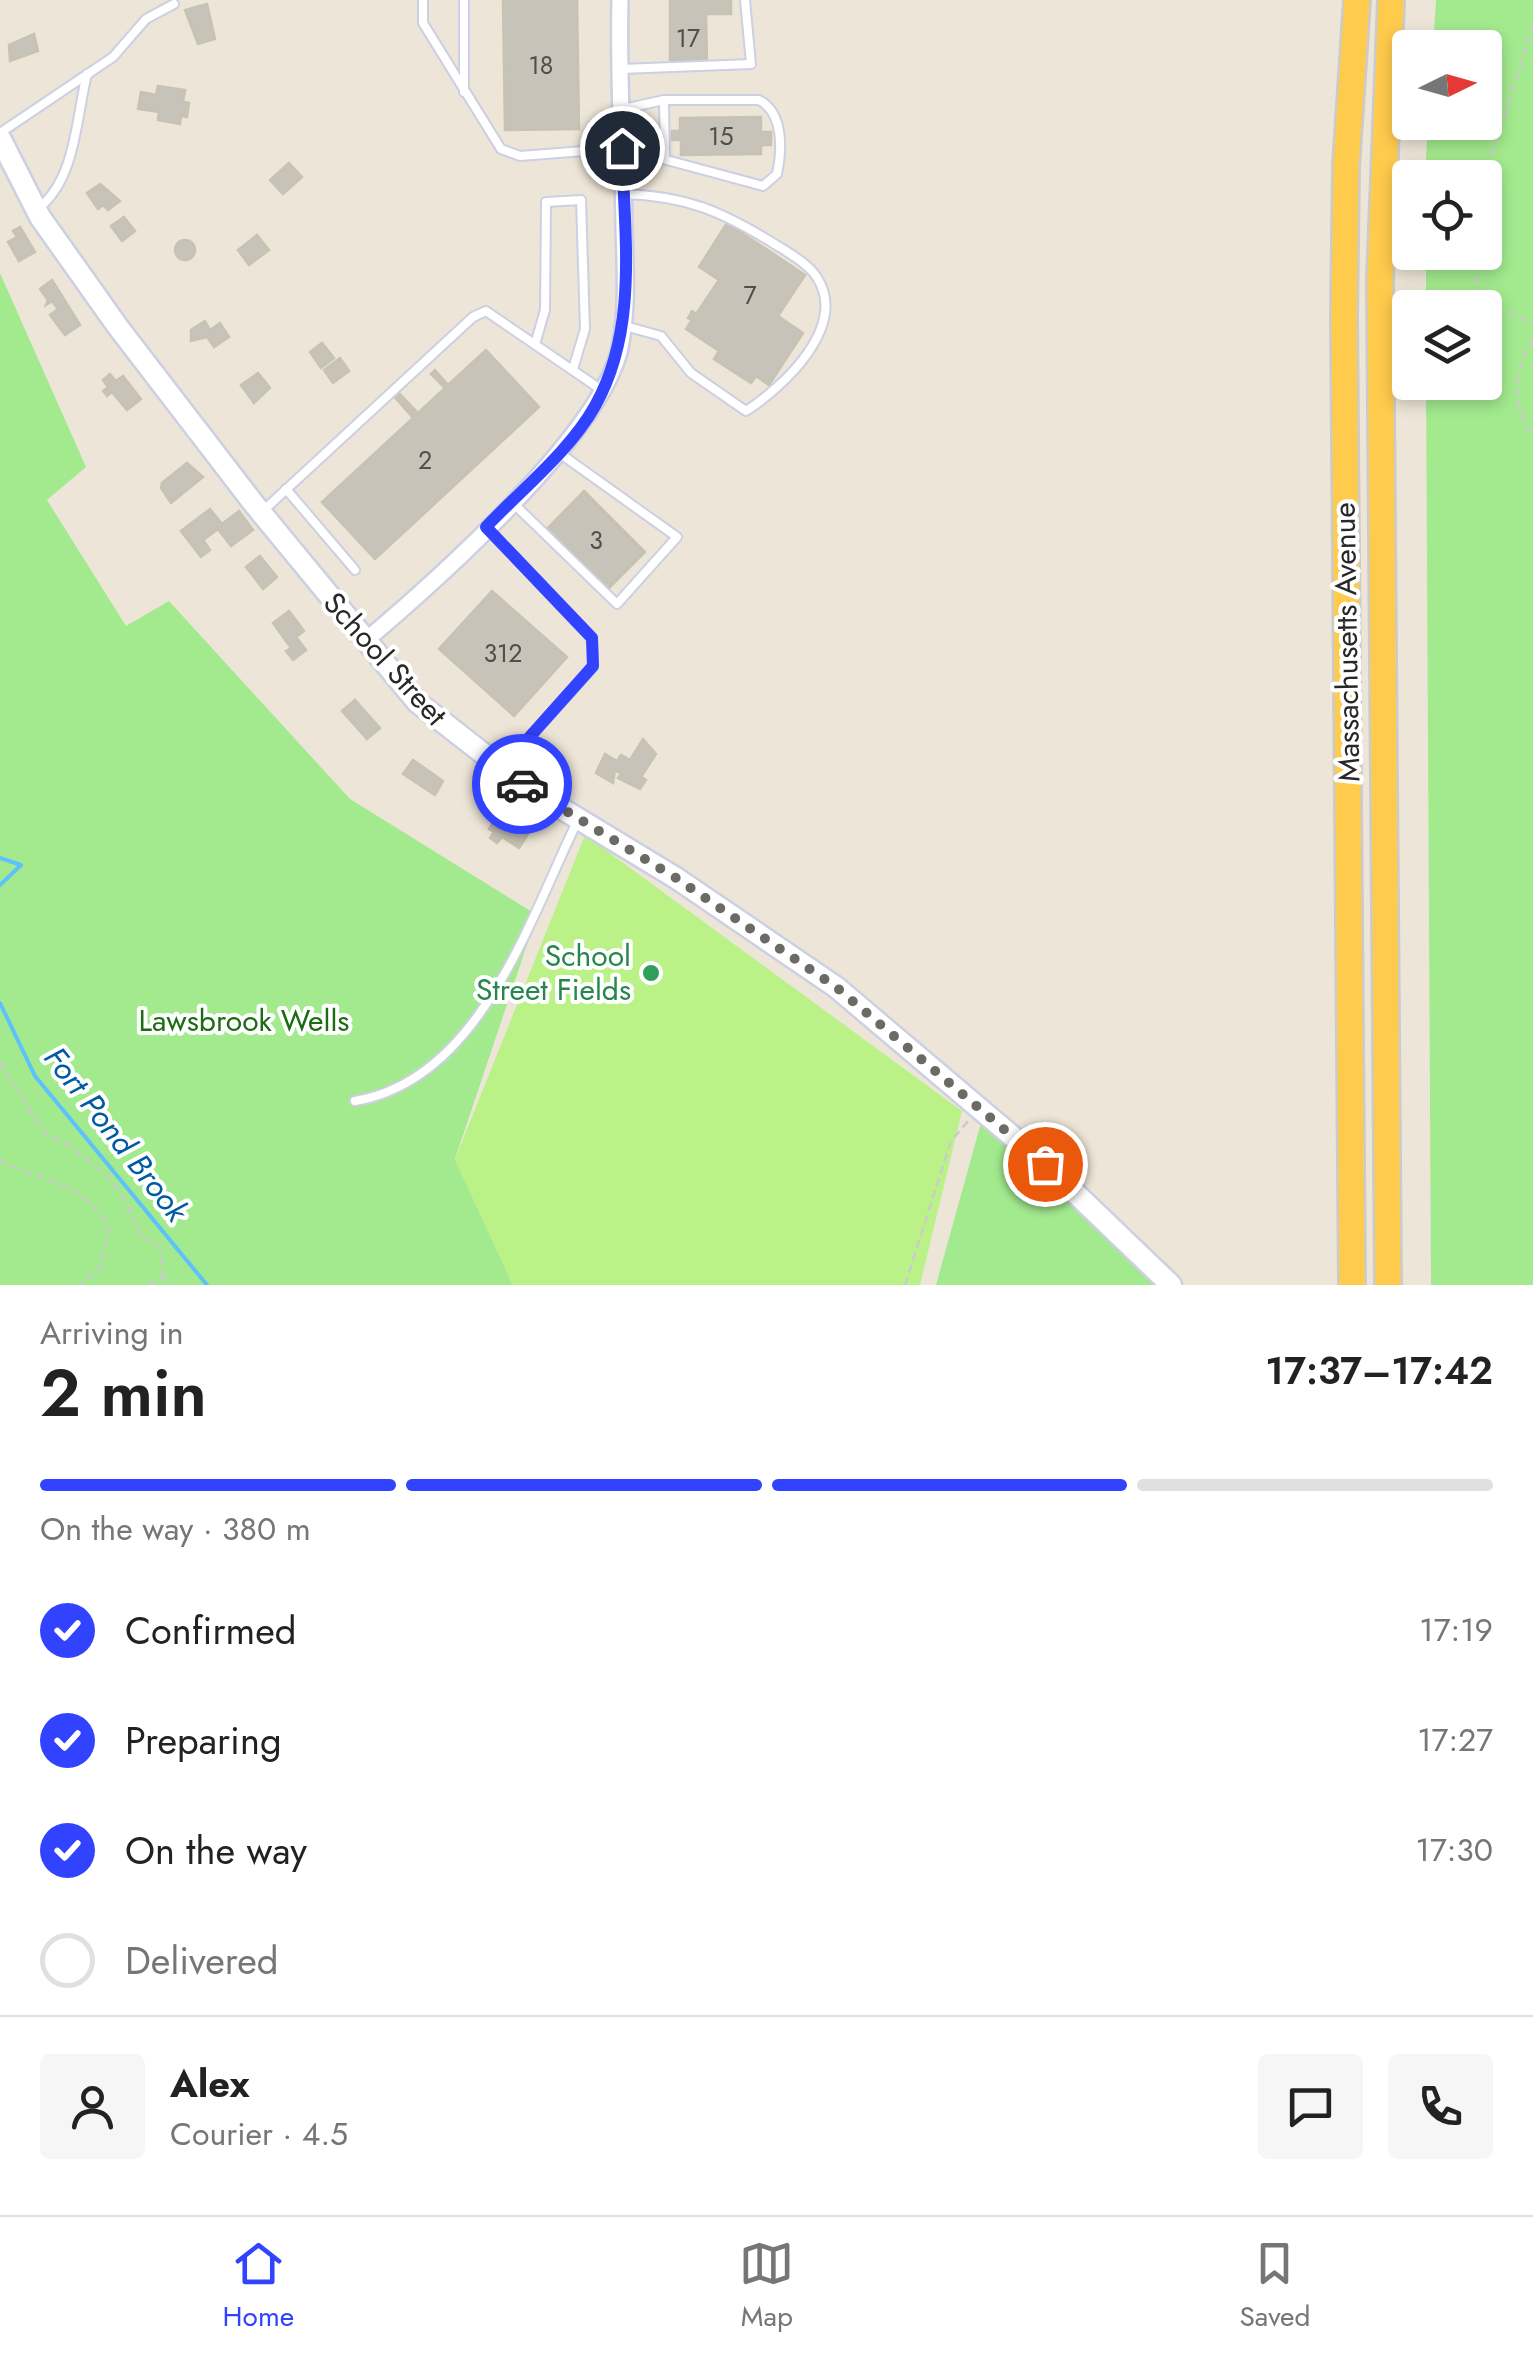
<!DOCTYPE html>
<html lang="en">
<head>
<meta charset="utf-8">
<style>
	body { margin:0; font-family:Jost,sans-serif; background:#f6f6f6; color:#222; height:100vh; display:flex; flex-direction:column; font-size:38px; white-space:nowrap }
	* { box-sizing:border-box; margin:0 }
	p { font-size:32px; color:#767676 }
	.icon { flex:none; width:55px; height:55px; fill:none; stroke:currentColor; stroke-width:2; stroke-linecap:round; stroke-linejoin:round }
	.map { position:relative; height:1285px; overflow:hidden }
	.details { display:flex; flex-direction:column; background:#fff; flex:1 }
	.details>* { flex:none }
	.needle { width:65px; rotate:85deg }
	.controls { position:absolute; left:1392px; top:30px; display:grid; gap:20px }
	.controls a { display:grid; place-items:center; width:110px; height:110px; border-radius:10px; background:#fff; box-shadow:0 5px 15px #0003; font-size:50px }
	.pin { position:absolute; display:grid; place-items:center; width:85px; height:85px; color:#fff; margin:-42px; border:5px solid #fff; border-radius:50%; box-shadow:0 2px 10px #0007 }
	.courier { position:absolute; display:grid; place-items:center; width:100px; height:100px; margin:-50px; border:8px solid #3243ff; border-radius:50%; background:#fff; color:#222; box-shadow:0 2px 12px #0007 }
	.headline em { font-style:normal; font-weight:600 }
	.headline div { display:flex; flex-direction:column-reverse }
	.headline { display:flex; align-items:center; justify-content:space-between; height:170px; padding:0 40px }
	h1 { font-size:65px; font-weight:600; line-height:75px }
	.bar { display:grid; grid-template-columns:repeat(4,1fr); gap:15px 10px; align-content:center; height:120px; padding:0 40px }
	.bar i { height:12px; border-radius:8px; background:#e0e0e0 }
	.bar .on { background:#3243ff }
	.bar p { grid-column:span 4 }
	.line { display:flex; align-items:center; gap:25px; padding:0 40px; border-top:2px solid #e0e0e0 }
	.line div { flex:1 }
	.round { display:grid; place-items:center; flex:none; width:105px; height:105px; border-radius:10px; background:#f6f6f6 }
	ol { padding:0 40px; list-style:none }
	li { display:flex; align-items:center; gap:30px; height:110px }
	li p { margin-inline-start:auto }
	li .icon { padding:10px; border-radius:50%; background:#3243ff; color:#fff; stroke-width:4 }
	li:last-child { color:#767676 }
	li i { width:55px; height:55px; border:5px solid #e0e0e0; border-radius:50% }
	.menu { display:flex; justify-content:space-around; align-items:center; height:140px; border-top:2px solid #e0e0e0; background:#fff; font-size:28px; color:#767676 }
	.menu a { display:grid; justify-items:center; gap:5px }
	.menu .on { color:#3243ff }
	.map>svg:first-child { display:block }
</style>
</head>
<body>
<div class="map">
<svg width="1533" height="1285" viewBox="0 0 1533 1285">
	<rect width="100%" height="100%" fill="#ede6d8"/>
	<g fill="#a3ea8e">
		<path d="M 1436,0 L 1533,0 L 1533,1285 L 1431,1285 L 1426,383 L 1485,382 L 1485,308 L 1426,307 L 1426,253 L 1485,252 L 1485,178 L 1425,177 L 1428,123 L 1485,122 L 1485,48 L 1433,47 Z"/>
		<path d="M 0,273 L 86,467 L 47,500 L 126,626 L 169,601 L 350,799 L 537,915 L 455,1159 L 513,1285 L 0,1285 Z"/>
		<path d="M 984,1112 L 1160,1285 L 936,1285 Z"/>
	</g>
	<path fill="#baf288" d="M 585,835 L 962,1111 L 920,1285 L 513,1285 L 455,1159 Z"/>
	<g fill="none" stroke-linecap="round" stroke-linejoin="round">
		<g stroke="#5ec1fb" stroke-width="4">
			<path d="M 0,858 L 21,865 L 0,885"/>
			<path d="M 0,1003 L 35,1076 L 207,1285"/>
		</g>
	</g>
	<g fill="#c7c3b8" stroke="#c8c2b2" stroke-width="2.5">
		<path d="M 503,0 L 577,0 L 579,129 L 505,130 Z"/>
		<path d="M 670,0 L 731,0 L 731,14 L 706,14 L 707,62 L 670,62 Z"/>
		<path d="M 207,4 L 215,39 L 198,44 L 185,10 Z"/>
		<path d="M 34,34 L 38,51 L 10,61 L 9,45 Z"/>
		<path d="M 158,86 L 185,90 L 183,102 L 189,103 L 187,117 L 181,116 L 180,124 L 158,120 L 159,112 L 138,109 L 141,92 L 156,95 Z"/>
		<path d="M 761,117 L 761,132 L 771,132 L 771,145 L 761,145 L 761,154 L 681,155 L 681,140 L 672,140 L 672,131 L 680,131 L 680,118 Z"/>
		<path d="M 289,163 L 302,177 L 283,194 L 270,180 Z"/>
		<path d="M 100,184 L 120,201 L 108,210 L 103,205 L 98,209 L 87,193 Z"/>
		<path d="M 124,217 L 135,231 L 122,241 L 111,226 Z"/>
		<path d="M 727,223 L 805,275 L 778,316 L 803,333 L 769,385 L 756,376 L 751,383 L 714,359 L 719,351 L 686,329 L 692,320 L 688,318 L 692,311 L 696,314 L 719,280 L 699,267 Z"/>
		<path d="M 20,227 L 35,252 L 19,261 L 8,242 L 17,237 L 13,231 Z"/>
		<path d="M 257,235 L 269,250 L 249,265 L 238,250 Z"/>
		<circle cx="185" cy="250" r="10"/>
		<path d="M 52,280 L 80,325 L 65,335 L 50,315 L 58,309 L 52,301 L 46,305 L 48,300 L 40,289 Z"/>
		<path d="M 205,321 L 210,330 L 220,323 L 229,337 L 214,347 L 207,337 L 191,341 L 191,330 Z"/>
		<path d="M 322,343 L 334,358 L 321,368 L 310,352 Z"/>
		<path d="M 486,350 L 539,407 L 375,559 L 322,502 L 413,418 L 393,395 L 397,391 L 418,413 L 445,388 L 431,374 L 435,370 L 448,385 Z"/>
		<path d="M 340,358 L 349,371 L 333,383 L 324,370 Z"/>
		<path d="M 258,373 L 270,388 L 254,403 L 241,385 Z"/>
		<path d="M 110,374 L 116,381 L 123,376 L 141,399 L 127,410 L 112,392 L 107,396 L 103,391 L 108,387 L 103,380 Z"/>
		<path d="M 187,463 L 203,477 L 171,503 L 161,488 L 162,483 Z"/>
		<path d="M 584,491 L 645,552 L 608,589 L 547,529 Z"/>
		<path d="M 210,509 L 222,524 L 239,511 L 253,530 L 231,546 L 218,529 L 203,540 L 210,550 L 201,557 L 181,531 Z"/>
		<path d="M 260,556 L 277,577 L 263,589 L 246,567 Z"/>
		<path d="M 492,591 L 567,657 L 514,716 L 439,649 Z"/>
		<path d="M 289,611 L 304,631 L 296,637 L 306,650 L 293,660 L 286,651 L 291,648 L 273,623 Z"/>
		<path d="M 355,700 L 380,728 L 367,739 L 342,711 Z"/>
		<path d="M 643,739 L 656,754 L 641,777 L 646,780 L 640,789 L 618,778 L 621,774 L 615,770 L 613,783 L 596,773 L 605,754 L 617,761 L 621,755 L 630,760 Z"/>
		<path d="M 413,760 L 443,781 L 435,795 L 403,774 Z"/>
		<path d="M 498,814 L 528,834 L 519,848 L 502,837 L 497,843 L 490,838 L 494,832 L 489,829 Z"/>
	</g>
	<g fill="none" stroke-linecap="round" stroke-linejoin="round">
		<defs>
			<g id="service">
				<path d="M 423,0 L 423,23 L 501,149 L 520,156 L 622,148 L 763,186 L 777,174 C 782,150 784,113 759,100 L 664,100 L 623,109"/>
				<path d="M 464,0 L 464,92"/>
				<path d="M 621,69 L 751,64 L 745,0"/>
				<path d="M 664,100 L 665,158"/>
				<path d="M 0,133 L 113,57 L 146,19 L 174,4"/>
				<path d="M 624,194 C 686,196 721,211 773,243 C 787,252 806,262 816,276 C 850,326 783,387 746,411 L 691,373 L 661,336 L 625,326"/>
				<path d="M 39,208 C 76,178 76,118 87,74"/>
				<path d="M 536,341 L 545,310 L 546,202 L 581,200 L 585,329 L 573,369"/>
				<path d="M 286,489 L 355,570"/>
				<path d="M 514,504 L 617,604 L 677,537 L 558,452"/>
				<path d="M 264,510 L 473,317 L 486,311 L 603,391"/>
				<path d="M 489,530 L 592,638 L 593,667 L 504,766"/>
				<path d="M 355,1101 C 480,1080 529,920 577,822"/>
			</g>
			<path id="minor" d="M 364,642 C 434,583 601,435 620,348 C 628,309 625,267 624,227 C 623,152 618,75 620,0"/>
			<path id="tertiary" d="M 0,138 L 40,217 L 118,327 L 254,504 L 417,702 L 526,787 L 676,878 L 836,987 L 1045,1164 L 1171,1285"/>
			<g id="trunk">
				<path d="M 1352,1285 L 1344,317 L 1346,166 L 1357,0"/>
				<path d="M 1388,1285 L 1380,281 L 1391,0"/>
			</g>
		</defs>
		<use href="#service" stroke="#cdcfe3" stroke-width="12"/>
		<use href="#minor" stroke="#cdcfe3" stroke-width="20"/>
		<use href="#tertiary" stroke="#cdcfe3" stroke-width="25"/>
		<use href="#trunk" stroke="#cbcbcb" stroke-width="30"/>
		<g stroke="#cbcbcb" stroke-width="2.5" stroke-dasharray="8 5" stroke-linecap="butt">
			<path d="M 1480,178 L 1493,151 L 1533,26"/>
			<path d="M 1466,252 L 1485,301 L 1533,324"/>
			<path d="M 1533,339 C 1512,370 1512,406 1533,437"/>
			<path d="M 0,1063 L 45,1133 L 71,1147 L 110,1178 L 128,1206 L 140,1235 L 160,1248 L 164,1278"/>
			<path d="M 0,1160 C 50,1187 70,1172 109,1226 L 100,1268 L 80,1285"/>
			<path d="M 147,1285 L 164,1277 L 172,1285"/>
			<path d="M 905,1285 L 951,1141 L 969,1120"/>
		</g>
		<use href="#service" stroke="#fff" stroke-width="8"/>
		<use href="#minor" stroke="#fff" stroke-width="15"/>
		<use href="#tertiary" stroke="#fff" stroke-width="20"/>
		<use href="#trunk" stroke="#ffcb4d" stroke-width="25"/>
	</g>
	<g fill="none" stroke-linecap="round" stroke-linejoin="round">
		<path stroke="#6d6a66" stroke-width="10" stroke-dasharray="0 18" d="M 522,784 L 676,878 L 836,987 L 1045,1164"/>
		<path stroke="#3243ff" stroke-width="12" d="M 522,784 L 501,769 L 593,666 L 592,638 L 486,527 C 521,490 570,451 595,406 C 639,328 624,234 622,148"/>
	</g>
	<circle fill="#2e9e5b" stroke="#fff" stroke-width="4" cx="651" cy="973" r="10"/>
	<g text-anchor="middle" stroke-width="8" stroke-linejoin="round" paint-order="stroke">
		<g font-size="25" fill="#504f4c">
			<text x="688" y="47">17</text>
			<text x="541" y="74">18</text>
			<text x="721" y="145">15</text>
			<text x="750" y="304">7</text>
			<text x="425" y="469">2</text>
			<text x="596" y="549">3</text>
			<text x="503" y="662">312</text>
		</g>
		<g font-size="30" fill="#282828" stroke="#fff">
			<text transform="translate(1347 642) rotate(-91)" y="10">Massachusetts Avenue</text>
			<text transform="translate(385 659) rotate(48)" y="10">School Street</text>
		</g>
		<g font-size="30" fill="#27864d" stroke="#fff" text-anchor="end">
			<text x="631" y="966">School<tspan x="631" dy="34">Street Fields</tspan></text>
		</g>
		<g font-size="30" fill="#1b6c12" stroke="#fff">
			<text x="244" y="1031">Lawsbrook Wells</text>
		</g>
		<g font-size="32" font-style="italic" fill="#005ba4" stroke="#fff">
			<text transform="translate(116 1134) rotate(52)" y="11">Fort Pond Brook</text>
		</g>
	</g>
</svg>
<div class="controls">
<a><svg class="needle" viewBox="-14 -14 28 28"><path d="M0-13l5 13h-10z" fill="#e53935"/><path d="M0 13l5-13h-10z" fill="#767676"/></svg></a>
<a><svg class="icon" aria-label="locate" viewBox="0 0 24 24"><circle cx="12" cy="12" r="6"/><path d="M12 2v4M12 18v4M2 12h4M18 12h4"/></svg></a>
<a><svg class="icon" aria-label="layers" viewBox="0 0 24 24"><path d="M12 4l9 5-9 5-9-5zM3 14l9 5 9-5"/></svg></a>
</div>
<div class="pin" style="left:1045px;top:1164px;background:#ea580c"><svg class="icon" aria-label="bag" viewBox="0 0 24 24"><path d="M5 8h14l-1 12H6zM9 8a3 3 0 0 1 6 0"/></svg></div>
<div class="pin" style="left:622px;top:148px;background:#1f2937"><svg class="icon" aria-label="home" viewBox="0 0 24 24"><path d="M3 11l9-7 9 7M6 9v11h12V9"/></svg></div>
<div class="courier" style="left:522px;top:784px"><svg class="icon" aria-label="car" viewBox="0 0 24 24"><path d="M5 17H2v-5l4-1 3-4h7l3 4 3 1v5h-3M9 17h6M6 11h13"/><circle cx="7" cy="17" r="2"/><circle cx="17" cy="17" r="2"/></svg></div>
</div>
<section class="details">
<div class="headline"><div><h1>2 min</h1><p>Arriving in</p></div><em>17:37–17:42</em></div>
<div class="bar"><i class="on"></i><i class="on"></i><i class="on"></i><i></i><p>On the way · 380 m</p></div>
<ol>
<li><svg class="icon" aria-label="check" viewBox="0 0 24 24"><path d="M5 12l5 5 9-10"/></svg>Confirmed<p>17:19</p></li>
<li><svg class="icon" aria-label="check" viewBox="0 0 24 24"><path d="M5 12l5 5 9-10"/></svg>Preparing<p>17:27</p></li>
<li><svg class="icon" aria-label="check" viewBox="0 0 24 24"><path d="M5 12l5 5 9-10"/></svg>On the way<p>17:30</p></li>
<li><i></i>Delivered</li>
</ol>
<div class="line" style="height:180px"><a class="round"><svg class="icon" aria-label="person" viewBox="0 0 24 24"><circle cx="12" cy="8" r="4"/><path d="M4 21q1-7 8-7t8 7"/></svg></a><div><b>Alex</b><p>Courier · 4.5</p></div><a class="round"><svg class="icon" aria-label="chat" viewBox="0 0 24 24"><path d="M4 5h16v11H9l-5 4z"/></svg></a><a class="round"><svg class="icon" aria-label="phone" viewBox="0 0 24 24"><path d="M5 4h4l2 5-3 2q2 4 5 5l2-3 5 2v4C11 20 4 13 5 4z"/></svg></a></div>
</section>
<nav class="menu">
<a class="on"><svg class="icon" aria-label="home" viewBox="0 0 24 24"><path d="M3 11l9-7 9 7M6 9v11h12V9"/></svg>Home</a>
<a><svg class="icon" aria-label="map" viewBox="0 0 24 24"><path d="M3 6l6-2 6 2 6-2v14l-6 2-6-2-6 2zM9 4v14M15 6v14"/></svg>Map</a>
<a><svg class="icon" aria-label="saved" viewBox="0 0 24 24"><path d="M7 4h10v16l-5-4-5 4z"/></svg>Saved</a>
</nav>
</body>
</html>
